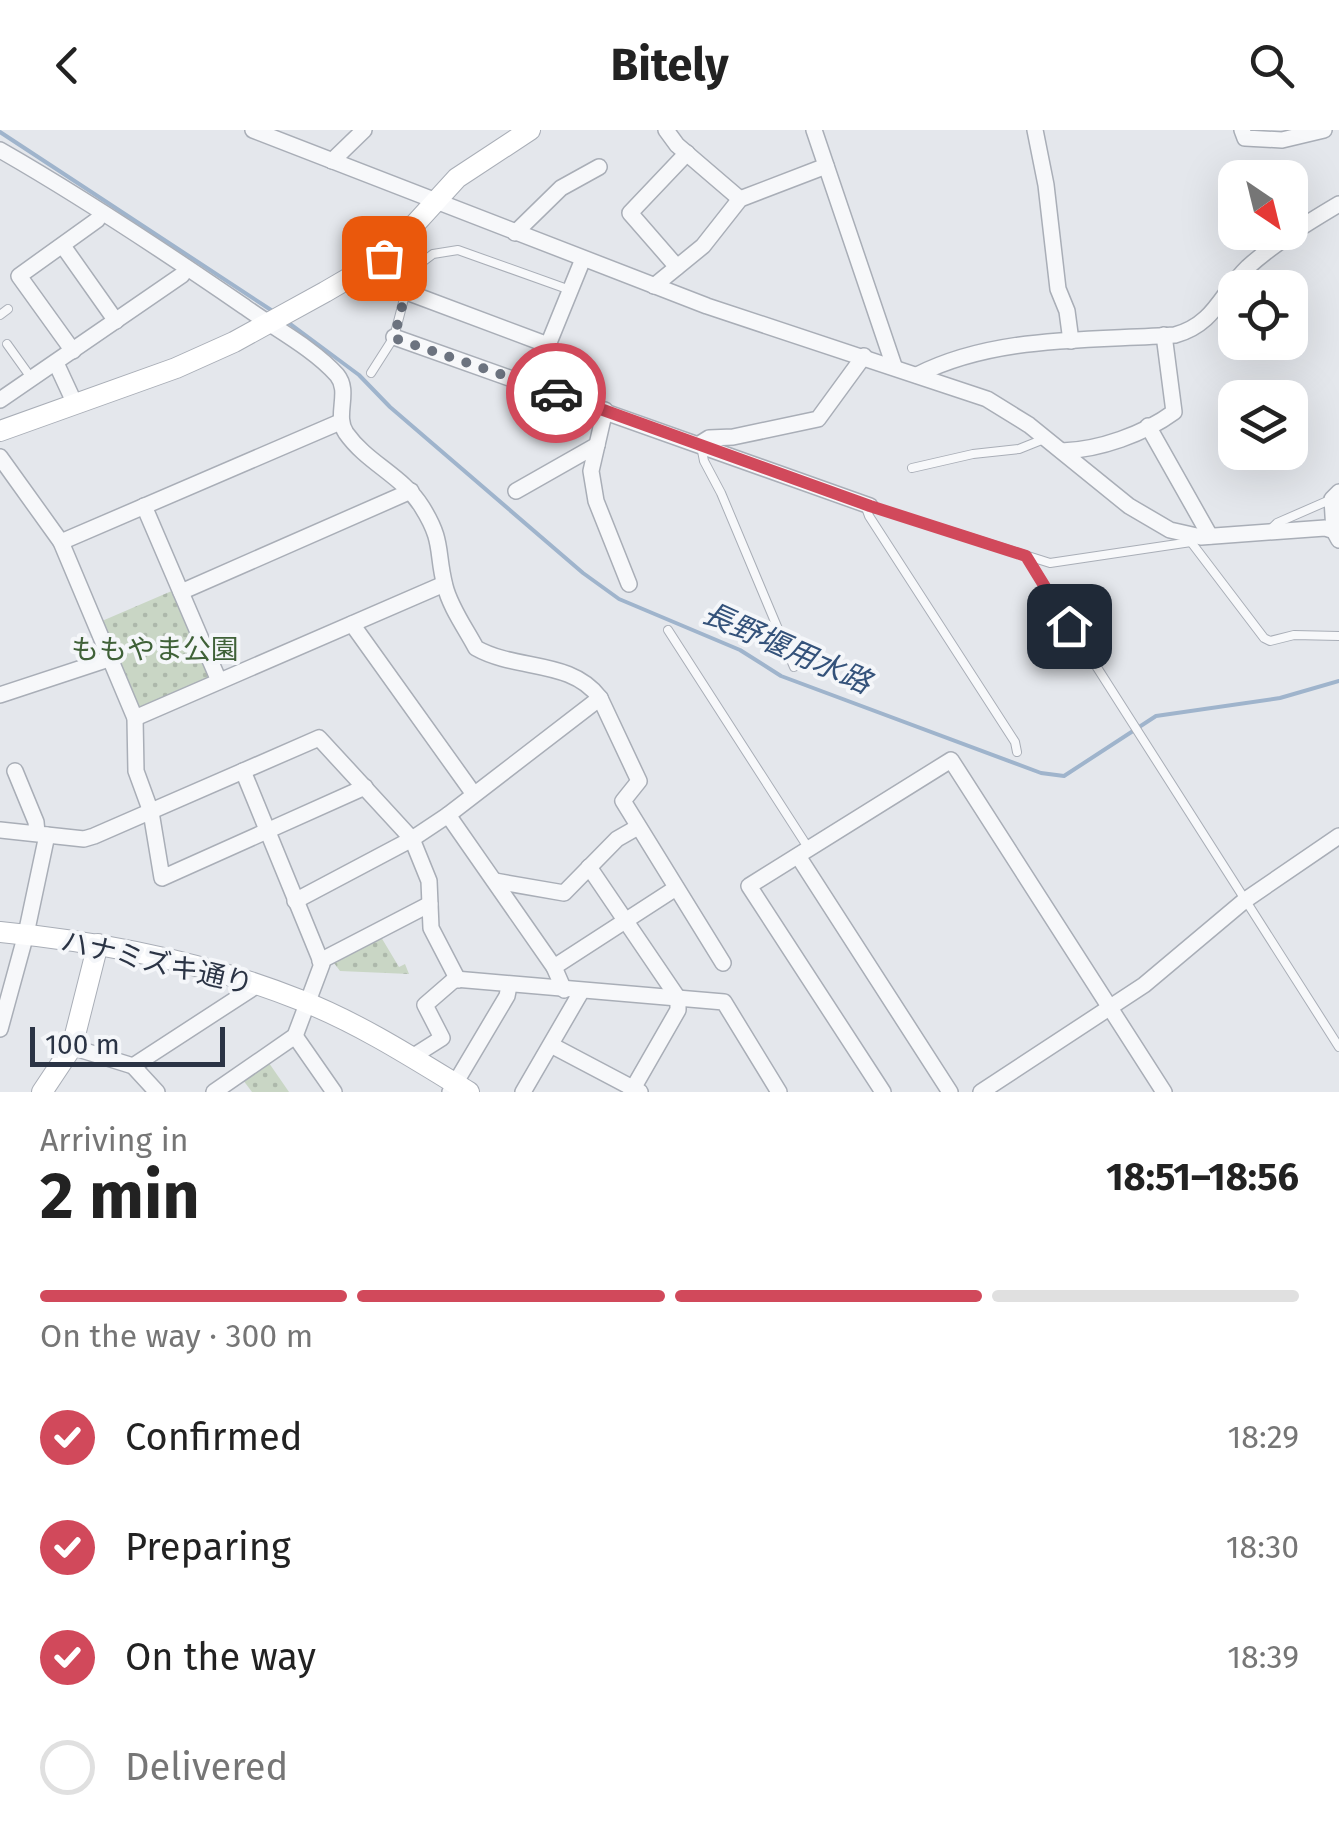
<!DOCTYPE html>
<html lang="en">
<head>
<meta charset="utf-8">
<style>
	body { margin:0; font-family:"Fira Sans","Noto Sans JP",sans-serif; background:#f2f2f2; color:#222; height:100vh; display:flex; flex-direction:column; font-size:38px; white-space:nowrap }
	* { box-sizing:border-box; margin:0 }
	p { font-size:32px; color:#767676 }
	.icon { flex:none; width:55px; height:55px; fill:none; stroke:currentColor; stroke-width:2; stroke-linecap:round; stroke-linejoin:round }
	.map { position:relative; height:962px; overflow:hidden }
	.sheet { display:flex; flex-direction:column; background:#fff; flex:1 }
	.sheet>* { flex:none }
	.needle { width:65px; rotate:145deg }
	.fabs { position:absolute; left:1218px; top:30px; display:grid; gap:20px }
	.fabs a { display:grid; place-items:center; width:90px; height:90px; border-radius:20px; background:#fff; box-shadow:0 10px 40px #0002; font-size:50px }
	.scale { position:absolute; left:30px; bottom:25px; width:195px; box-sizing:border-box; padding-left:10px; border:5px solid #2b3445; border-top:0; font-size:28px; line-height:35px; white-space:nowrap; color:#2b3445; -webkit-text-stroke:8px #f4f6f9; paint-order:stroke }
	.pin { position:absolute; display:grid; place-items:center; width:85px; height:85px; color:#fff; margin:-42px; border-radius:20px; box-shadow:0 5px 15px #0006 }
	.courier { position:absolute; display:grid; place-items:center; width:100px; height:100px; margin:-50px; border:8px solid #d1495b; border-radius:50%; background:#fff; color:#222; box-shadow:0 2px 12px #0007 }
	.overview em { font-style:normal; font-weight:700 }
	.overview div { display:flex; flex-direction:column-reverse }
	.overview { display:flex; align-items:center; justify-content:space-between; height:170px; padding:0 40px }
	h1 { font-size:65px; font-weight:700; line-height:75px }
	.bar { display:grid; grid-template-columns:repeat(4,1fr); gap:15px 10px; align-content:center; height:120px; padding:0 40px }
	.bar i { height:12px; border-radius:8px; background:#e0e0e0 }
	.bar .active { background:#d1495b }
	.bar p { grid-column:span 4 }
	ol { padding:0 40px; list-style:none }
	li { display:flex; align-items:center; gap:30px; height:110px }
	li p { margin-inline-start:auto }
	li .icon { padding:10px; border-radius:50%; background:#d1495b; color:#fff; stroke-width:4 }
	li:last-child { color:#767676 }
	li i { width:55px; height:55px; border:5px solid #e0e0e0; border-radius:50% }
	header { display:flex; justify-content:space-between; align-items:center; height:130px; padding:0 40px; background:#fff; font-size:45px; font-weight:700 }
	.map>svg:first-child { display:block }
</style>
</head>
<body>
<header><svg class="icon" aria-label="back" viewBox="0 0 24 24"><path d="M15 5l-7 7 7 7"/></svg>Bitely<svg class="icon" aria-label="search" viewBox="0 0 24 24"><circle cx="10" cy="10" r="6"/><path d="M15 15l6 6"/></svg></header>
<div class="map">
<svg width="1339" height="962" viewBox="0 0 1339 962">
	<defs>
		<pattern id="park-dots" width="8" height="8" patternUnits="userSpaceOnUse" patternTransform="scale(2.5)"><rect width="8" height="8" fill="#c9d6c5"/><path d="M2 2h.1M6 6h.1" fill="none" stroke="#adb8ab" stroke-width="1.8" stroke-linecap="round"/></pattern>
	</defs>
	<rect width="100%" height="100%" fill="#e4e7ec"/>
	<g fill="url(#park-dots)">
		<path d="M 174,460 L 209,547 L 144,578 L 136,575 L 102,491 Z"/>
		<path d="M 381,807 L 399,837 L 405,834 L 409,844 L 340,841 L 334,833 Z"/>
		<path d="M 269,933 L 289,962 L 252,962 L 243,950 Z"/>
	</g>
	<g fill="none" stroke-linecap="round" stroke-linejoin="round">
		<g stroke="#9fb4cc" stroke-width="4">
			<path d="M 0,2 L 271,180"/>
			<path d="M 289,193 L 359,245 L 390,277 L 583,443 L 619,469 L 740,520 L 781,546 L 1041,643 L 1064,646 L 1156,586 L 1280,568 L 1339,551"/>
		</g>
		<defs>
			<g id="lane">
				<path d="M 0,185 L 8,179"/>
				<path d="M 7,214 L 32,249"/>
				<path d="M 371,243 L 394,207 L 406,161 L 417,136 L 433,124 L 458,120 L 570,160"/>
				<path d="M 701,316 L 704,331 L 721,363 L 794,537"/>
				<path d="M 912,338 L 973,324 L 1019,319 L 1044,309"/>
				<path d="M 865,375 L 869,386 L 1015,612 L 1017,622"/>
				<path d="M 870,376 L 1050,433 L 1191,412 L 1193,405"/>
				<path d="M 1270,400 L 1277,393 L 1332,369"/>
				<path d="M 1191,412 L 1264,508 L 1270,511 L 1294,505 L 1339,506"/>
				<path d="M 1026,426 L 1339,917"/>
				<path d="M 668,500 L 809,719"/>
			</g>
			<g id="street">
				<path d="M 253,0 L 707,176 L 987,269 L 1029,295 L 1129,376 L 1170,400 L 1201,407 L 1325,398 L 1334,401 L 1339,410"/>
				<path d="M 666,0 L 677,15 L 740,69"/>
				<path d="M 814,0 L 894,236"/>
				<path d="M 1035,0 L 1046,55 L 1058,159 L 1067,181 L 1071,211"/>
				<path d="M 1242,0 L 1245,8 L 1282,10 L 1324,0"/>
				<path d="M 0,20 C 84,68 165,122 245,177 C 274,198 313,218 337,245 C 351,262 334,285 346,303 C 367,333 403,346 422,377 C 444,412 436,421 445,456 C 450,477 466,499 476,518 C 517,541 571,529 600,568 L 639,651 L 623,671 L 723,833"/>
				<path d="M 332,31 L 364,0"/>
				<path d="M 515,103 L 561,58 L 599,37"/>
				<path d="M 63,116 L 116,191"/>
				<path d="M 373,135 L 412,164 L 548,215 L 583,129"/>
				<path d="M 677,137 L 630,83 L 687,23"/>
				<path d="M 654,156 L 703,116 L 740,69 L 826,36"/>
				<path d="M 394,207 L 870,376"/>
				<path d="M 73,221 L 19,146 L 97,90 L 102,83"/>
				<path d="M 56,233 L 75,274"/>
				<path d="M 917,245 C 996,205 1089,211 1175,205 C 1215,194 1221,163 1248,137 C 1276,112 1307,93 1339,74"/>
				<path d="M 0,270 L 182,145 L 187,138"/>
				<path d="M 605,280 L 591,341 L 596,371 L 629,454"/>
				<path d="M 1148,296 L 1210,406"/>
				<path d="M 701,313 L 709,308 L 733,307 L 818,289 L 864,226"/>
				<path d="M 1062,321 C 1099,320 1144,304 1174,282 L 1164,205"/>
				<path d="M 0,327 L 61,412 L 135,588 L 136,641 L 151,682 L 162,748 L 365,657"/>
				<path d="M 516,361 L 597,315"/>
				<path d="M 144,376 L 219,551"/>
				<path d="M 1334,401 L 1332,369 L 1339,362"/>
				<path d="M 61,412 L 340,292"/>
				<path d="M 181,462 L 411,361"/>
				<path d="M 352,494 L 473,663"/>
				<path d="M 0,565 L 109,529"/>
				<path d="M 135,588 L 444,454"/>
				<path d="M 15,641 L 36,692 L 37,703"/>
				<path d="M 448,685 L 554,837 L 564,860"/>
				<path d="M 0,700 L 84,709 L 94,706 L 319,608 L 412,709 L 429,751 L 431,798 L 458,850"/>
				<path d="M 798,726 L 950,962"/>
				<path d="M 589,737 L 678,868 L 678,880 L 631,962"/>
				<path d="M 495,751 L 564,763 L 617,709 L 638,697"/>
				<path d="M 295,771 L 412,709 L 448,685 L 600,568"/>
				<path d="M 320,831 L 430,774"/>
				<path d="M 554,837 L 676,758"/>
				<path d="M 0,899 L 26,804 L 47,705"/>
				<path d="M 295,906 L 334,962"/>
				<path d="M 551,915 L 640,962"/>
				<path d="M 72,917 L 133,936 L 157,962"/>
				<path d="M 412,927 L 442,908 L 425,875 L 455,849 L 724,872 L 779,962"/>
				<path d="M 133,936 L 259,854"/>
				<path d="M 214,962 L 295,906 L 322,834 L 243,641"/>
				<path d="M 450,962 L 507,866 L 509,856"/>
				<path d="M 523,962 L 581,862"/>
				<path d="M 883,962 L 749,756 L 951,630 L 1164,962"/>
				<path d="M 981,962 L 1144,855 L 1244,771 L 1339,706"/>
			</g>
			<g id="secondary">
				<path d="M 0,301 L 176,238 L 234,212 L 325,162 L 385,127 L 457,48 L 530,0"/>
				<path d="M 0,802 C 102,812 205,832 300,870 C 359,893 415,929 469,962"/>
				<path d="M 42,962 L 72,917 L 98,814"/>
			</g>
		</defs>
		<use href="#lane" stroke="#a9aeb7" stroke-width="10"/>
		<use href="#street" stroke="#a9aeb7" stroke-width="18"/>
		<use href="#secondary" stroke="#a9aeb7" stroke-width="22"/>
		<use href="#lane" stroke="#f7f8fa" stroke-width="8"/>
		<use href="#street" stroke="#f7f8fa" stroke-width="15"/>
		<use href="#secondary" stroke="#fff" stroke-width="20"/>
	</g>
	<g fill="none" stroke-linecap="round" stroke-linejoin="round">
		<path stroke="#6c737f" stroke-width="10" stroke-dasharray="0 18" d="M 384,128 L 373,134 L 406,161 L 394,208 L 556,263"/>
		<path stroke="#d1495b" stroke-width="12" d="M 556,263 L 870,376 L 1026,426 L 1069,496"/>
	</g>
	<g text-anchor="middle" stroke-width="8" stroke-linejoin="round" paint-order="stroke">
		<g font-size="28" fill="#3f6138" stroke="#f4f6f9">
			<text x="155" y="529">ももやま公園</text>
		</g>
		<g font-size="28" fill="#2b3445" stroke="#f4f6f9">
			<text transform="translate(157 832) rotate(13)" y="10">ハナミズキ通り</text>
		</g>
		<g font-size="30" font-style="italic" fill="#34527a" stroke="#f4f6f9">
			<text transform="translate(787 518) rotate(24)" y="10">長野堰用水路</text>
		</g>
	</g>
</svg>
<div class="fabs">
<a><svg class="needle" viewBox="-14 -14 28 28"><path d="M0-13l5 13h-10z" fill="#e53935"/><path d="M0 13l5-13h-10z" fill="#767676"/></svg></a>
<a><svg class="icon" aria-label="locate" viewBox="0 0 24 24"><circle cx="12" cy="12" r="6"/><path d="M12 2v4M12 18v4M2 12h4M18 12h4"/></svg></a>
<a><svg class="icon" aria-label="layers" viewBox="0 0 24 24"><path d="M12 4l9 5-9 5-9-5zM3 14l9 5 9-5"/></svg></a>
</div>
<div class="scale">100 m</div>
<div class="pin" style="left:384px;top:128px;background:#ea580c"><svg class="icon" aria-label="bag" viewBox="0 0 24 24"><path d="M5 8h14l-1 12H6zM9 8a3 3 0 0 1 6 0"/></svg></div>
<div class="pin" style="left:1069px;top:496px;background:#1f2937"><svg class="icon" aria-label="home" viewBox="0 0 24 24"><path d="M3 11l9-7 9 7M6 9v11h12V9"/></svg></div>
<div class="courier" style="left:556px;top:263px"><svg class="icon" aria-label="car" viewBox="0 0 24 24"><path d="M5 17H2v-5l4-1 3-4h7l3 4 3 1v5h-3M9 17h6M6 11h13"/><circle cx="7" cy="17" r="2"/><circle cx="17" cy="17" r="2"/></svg></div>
</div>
<section class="sheet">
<div class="overview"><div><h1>2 min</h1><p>Arriving in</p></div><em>18:51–18:56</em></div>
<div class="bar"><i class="active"></i><i class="active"></i><i class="active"></i><i></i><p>On the way · 300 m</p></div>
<ol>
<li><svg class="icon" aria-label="check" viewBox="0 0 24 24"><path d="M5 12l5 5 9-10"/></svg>Confirmed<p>18:29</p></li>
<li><svg class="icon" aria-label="check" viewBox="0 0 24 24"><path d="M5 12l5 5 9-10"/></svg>Preparing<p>18:30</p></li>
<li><svg class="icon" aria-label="check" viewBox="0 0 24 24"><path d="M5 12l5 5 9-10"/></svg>On the way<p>18:39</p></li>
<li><i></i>Delivered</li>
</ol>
</section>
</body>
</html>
